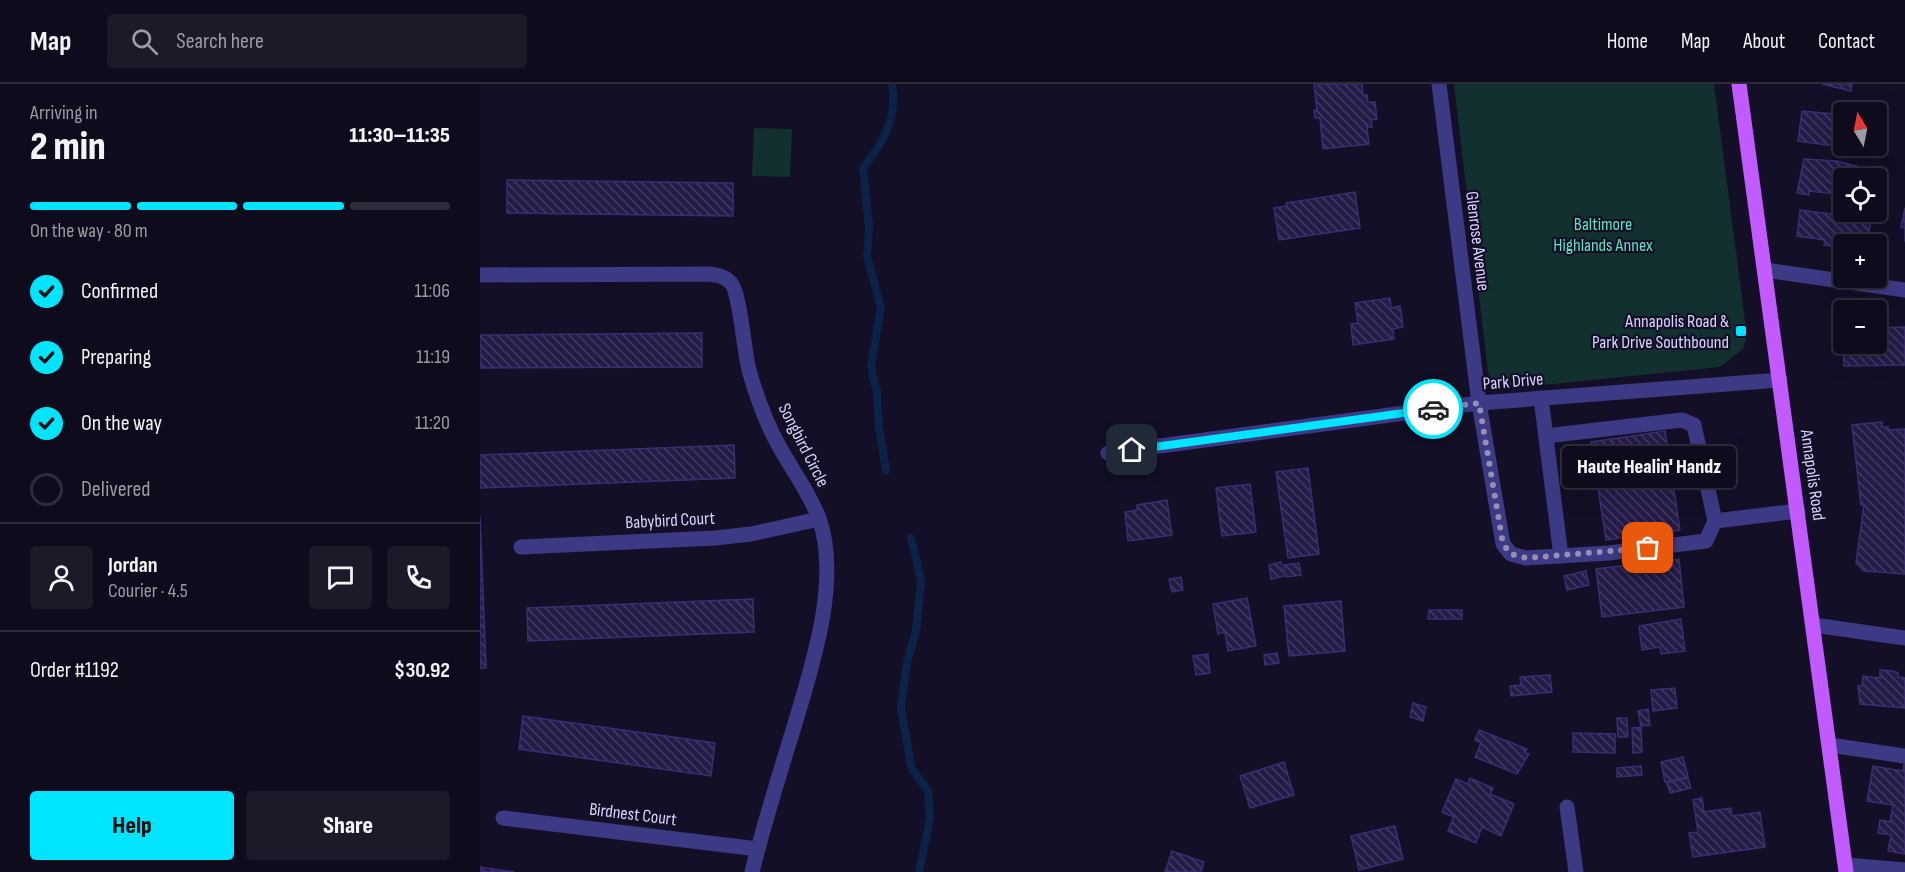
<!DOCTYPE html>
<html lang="en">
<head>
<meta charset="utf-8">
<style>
	body { margin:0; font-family:"Sofia Sans Condensed",sans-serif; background:#1c1929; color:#f1f3f6; height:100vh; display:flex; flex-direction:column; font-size:22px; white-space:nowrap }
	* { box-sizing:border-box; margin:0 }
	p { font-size:20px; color:#9b9ba3 }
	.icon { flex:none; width:33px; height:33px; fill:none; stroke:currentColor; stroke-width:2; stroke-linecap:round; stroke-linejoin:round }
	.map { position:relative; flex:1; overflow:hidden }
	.side { display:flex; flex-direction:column; background:#0e0b1c; width:480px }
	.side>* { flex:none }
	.needle { width:39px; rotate:350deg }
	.fabs { position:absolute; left:1353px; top:18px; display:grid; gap:12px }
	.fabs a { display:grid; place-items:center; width:54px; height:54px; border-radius:6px; background:#0e0b1c; box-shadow:0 6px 24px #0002,0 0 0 2px #2e2b3b; font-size:30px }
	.pin { position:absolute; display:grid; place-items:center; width:51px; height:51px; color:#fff; margin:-26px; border-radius:12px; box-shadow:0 3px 9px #0006 }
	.courier { position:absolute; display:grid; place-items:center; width:60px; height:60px; margin:-30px; border:4px solid #00e5ff; border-radius:50%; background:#fff; color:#222; box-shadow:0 2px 8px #0007 }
	.bubble { position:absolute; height:42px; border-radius:6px; background:#0e0b1c; box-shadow:0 6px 24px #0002,0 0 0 2px #2e2b3b; font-size:20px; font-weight:800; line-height:42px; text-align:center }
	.summary em { font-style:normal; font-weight:800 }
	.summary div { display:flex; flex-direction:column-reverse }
	.summary { display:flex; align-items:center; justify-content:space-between; height:102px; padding:0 30px }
	h1 { font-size:39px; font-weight:800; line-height:45px }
	.bar { display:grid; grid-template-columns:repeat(4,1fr); gap:9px 6px; align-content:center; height:72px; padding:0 30px }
	.bar i { height:8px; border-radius:4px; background:#2e2b3b }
	.bar .on { background:#00e5ff }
	.bar p { grid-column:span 4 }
	.line { display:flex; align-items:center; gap:15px; padding:0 30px; border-top:2px solid #2e2b3b }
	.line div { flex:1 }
	.round { display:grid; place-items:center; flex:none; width:63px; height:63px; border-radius:6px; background:#1c1929 }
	ol { padding:0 30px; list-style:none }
	li { display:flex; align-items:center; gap:18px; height:66px }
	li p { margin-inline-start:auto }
	li .icon { padding:6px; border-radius:50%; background:#00e5ff; color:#111; stroke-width:4 }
	li:last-child { color:#9b9ba3 }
	li i { width:33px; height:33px; border:3px solid #2e2b3b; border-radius:50% }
	.action { display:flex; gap:12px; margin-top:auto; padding:12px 30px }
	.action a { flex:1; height:69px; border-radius:6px; background:#00e5ff; color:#111; font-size:24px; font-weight:800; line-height:69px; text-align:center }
	.action a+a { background:#1c1929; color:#f1f3f6 }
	header { display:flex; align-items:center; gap:36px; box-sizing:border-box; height:84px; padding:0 30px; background:#0e0b1c; border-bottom:2px solid #2e2b3b }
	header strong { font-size:28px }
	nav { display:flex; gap:33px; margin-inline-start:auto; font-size:21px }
	.search { width:420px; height:54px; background:#1c1929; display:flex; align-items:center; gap:15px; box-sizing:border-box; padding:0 21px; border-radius:6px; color:#9b9ba3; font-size:22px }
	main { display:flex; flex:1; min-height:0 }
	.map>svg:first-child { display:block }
</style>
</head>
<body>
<header>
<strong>Map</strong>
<div class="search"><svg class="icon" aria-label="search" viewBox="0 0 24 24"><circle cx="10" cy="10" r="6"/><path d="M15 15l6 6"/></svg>Search here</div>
<nav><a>Home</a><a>Map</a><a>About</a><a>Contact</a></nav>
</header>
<main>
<section class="side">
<div class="summary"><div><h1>2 min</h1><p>Arriving in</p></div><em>11:30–11:35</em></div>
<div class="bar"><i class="on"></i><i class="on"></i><i class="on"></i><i></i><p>On the way · 80 m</p></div>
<ol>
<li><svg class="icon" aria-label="check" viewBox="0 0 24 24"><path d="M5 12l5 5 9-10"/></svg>Confirmed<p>11:06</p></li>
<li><svg class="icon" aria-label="check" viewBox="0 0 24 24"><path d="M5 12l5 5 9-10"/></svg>Preparing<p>11:19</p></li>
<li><svg class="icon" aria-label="check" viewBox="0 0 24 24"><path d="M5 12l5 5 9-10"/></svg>On the way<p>11:20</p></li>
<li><i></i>Delivered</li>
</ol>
<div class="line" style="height:108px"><a class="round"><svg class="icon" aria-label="person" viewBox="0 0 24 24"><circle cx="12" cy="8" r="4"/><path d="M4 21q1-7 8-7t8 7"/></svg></a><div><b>Jordan</b><p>Courier · 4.5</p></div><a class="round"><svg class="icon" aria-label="chat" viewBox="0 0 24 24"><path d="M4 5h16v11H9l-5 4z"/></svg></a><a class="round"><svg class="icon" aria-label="phone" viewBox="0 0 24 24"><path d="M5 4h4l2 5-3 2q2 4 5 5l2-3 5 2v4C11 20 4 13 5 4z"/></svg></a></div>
<div class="line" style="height:78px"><div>Order #1192</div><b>$30.92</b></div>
<div class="action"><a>Help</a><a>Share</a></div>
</section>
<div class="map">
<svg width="1425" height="788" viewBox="0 0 1425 788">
	<defs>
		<pattern id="building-back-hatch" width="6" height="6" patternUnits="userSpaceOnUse" patternTransform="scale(1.5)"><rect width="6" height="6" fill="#241b47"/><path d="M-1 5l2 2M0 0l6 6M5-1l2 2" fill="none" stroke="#433b63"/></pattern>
	</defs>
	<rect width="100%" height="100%" fill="#130f26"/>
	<g fill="#12302f">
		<path d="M 974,0 L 1234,0 L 1267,252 L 1263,265 L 1240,283 L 1024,305 L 1015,301 L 1008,288 Z"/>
		<path d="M 274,44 L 312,45 L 310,93 L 272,92 Z"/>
	</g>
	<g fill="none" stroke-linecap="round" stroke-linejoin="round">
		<g stroke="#0c2248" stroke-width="8">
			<path d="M 406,386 L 399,343 L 397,309 L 391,282 L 401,223 L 387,172 L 389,144 L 383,84 C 403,60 418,33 412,0"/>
			<path d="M 431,454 L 441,496 L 436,547 L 427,578 L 421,623 L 431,683 L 448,707 L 450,735 L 439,788"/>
		</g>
	</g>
	<g fill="url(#building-back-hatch)" stroke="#3b2d73" stroke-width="1.5">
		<path d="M 834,0 L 882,0 L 883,11 L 887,11 L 888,18 L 895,18 L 897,35 L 891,36 L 892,43 L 887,43 L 889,60 L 843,65 L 840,34 L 835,34 L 834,26 L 837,26 Z"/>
		<path d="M 1342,0 L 1372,0 L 1371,7 Z"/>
		<path d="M 1322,27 L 1364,31 L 1362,63 L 1318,57 Z"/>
		<path d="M 1324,75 L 1356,77 L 1381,83 L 1380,94 L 1364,94 L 1364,111 L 1329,107 L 1329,111 L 1317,109 Z"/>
		<path d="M 27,96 L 253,99 L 253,132 L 27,129 Z"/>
		<path d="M 875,108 L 880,144 L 799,156 L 794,124 L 807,122 L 806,119 Z"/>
		<path d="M 1425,124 L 1425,158 L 1425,144 L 1421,143 Z"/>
		<path d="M 1352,125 L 1359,126 L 1358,131 L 1391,135 L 1387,160 L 1358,158 L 1358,163 L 1344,161 L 1345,156 L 1317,152 L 1320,126 L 1351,130 Z"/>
		<path d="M 910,214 L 911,224 L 920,222 L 923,243 L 913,245 L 914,255 L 873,261 L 871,240 L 878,239 L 875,219 Z"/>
		<path d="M 1425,243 L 1425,281 L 1364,282 L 1363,247 L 1364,260 L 1396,260 L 1396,244 Z"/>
		<path d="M 222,249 L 222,283 L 0,284 L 0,251 Z"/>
		<path d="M 1402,338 L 1402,343 L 1408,343 L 1409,346 L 1425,345 L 1425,490 L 1384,487 L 1376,479 L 1384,421 L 1381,421 L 1372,341 Z"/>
		<path d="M 1185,347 L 1200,446 L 1126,456 L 1111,358 Z"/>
		<path d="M 254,361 L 255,394 L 0,404 L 0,371 Z"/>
		<path d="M 828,384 L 839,470 L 808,474 L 796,388 Z"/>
		<path d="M 770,400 L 776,448 L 742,452 L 736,404 Z"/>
		<path d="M 687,416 L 692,451 L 648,457 L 645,428 L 657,426 L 657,421 Z"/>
		<path d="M 0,433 L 6,584 L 0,584 Z"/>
		<path d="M 1199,475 L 1204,523 L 1122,533 L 1116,485 Z"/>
		<path d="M 801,478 L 804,492 L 791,495 L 789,481 Z"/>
		<path d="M 819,479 L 821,491 L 806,493 L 804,481 Z"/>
		<path d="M 1106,487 L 1109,501 L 1087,506 L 1084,492 Z"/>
		<path d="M 701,493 L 703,506 L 692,508 L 689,495 Z"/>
		<path d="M 767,514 L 776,562 L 748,567 L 745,548 L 738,550 L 733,520 Z"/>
		<path d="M 273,515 L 274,548 L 48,557 L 47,524 Z"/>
		<path d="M 861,517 L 865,567 L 809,572 L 804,522 Z"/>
		<path d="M 949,526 L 982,526 L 982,535 L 948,535 Z"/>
		<path d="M 1201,535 L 1205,567 L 1181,570 L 1180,563 L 1162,566 L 1159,542 Z"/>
		<path d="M 797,569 L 799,579 L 785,581 L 784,571 Z"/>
		<path d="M 728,570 L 730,589 L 716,591 L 713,572 Z"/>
		<path d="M 1400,586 L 1413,587 L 1418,589 L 1418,593 L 1425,594 L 1425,624 L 1380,620 L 1378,602 L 1382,602 L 1383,592 L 1400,594 Z"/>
		<path d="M 1070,591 L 1072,608 L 1031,612 L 1030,602 L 1041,601 L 1040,593 Z"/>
		<path d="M 1195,604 L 1197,624 L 1173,627 L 1171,606 Z"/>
		<path d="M 933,619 L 946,623 L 943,637 L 930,633 Z"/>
		<path d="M 1168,625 L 1170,641 L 1161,642 L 1158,627 Z"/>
		<path d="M 43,632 L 235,659 L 231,692 L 39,665 Z"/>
		<path d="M 1137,634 L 1147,634 L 1148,653 L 1138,653 Z"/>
		<path d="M 1161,643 L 1162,668 L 1153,669 L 1152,644 Z"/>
		<path d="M 999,646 L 1047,665 L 1045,669 L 1049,670 L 1037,690 L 995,673 L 1001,659 L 995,656 Z"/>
		<path d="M 1093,649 L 1135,650 L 1135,669 L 1093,668 Z"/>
		<path d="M 1203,673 L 1208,693 L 1185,698 L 1181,678 Z"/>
		<path d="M 804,678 L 814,711 L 770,724 L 760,692 Z"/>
		<path d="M 1424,680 L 1425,680 L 1425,770 L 1408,767 L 1411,751 L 1398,749 L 1400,736 L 1410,738 L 1413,721 L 1387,717 L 1393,682 L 1423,687 Z"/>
		<path d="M 1161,682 L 1162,691 L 1137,693 L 1137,684 Z"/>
		<path d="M 990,694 L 1013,704 L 1010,710 L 1034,720 L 1021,752 L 1002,743 L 996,759 L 968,747 L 974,733 L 962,728 L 976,695 L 988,700 Z"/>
		<path d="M 1208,694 L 1211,704 L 1190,709 L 1187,699 Z"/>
		<path d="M 1222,714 L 1224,728 L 1251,724 L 1252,732 L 1280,728 L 1285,763 L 1213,773 L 1209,749 L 1218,748 L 1213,716 Z"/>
		<path d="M 915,742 L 923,775 L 879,786 L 871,752 Z"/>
		<path d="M 692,767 L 724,778 L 721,788 L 685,788 Z"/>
		<path d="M 0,783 L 34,788 L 0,788 Z"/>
	</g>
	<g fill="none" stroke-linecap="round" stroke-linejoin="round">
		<g stroke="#3d3a85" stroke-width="15">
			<path d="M 959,0 L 999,319 L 1023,460 L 1031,470 L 1046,474 L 1129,469 L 1226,457 L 1235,437 L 1318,427"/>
			<path d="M 1285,186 L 1425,206"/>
			<path d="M 0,191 L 229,190 C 237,191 244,192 250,198 C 260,206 264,268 269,286 C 276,311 286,339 299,362 C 312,386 329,408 339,434 C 361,497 332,582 314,643 C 299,692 284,739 272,788"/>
			<path d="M 1061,314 L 1081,472"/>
			<path d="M 1066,352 L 1202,336 L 1214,341 L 1235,437"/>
			<path d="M 628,369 L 999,319 L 1300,296"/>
			<path d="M 41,463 L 235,454 L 271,450 L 339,435"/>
			<path d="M 1334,541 L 1425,554"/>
			<path d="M 1350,661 L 1425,672"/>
			<path d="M 1087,723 L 1096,788"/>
			<path d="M 23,734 L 278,765"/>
			<path d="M 1366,781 L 1425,786"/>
		</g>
		<path stroke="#c25bff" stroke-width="15" d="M 1259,0 L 1366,788"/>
	</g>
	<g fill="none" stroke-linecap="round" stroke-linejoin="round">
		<path stroke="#948fb3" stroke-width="6" stroke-dasharray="0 10.8" d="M 953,325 L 999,319 L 1023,460 L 1031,470 L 1046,474 L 1168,464"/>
		<path stroke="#00e5ff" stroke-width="8" d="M 652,366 L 953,325"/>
	</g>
	<rect fill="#00e5ff" stroke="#130f26" stroke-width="2" x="1255" y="241" width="12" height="12" rx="3"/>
	<g text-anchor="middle" stroke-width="4.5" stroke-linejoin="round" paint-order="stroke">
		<g font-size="18" fill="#5fe0c0" stroke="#130f26">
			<text x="1123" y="146">Baltimore<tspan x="1123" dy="21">Highlands Annex</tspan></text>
		</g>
		<g font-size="18" fill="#d9d4ff" stroke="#130f26">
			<text transform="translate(998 157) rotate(83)" y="6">Glenrose Avenue</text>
			<text transform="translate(1033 297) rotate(-5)" y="6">Park Drive</text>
			<text transform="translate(324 361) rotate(63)" y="6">Songbird Circle</text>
			<text transform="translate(1333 391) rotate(82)" y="6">Annapolis Road</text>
			<text transform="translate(190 436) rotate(-3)" y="6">Babybird Court</text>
			<text transform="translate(153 730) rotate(7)" y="6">Birdnest Court</text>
		</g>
		<g font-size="18" fill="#d9d4ff" stroke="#130f26" text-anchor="end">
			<text x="1249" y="243">Annapolis Road &amp;<tspan x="1249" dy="21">Park Drive Southbound</tspan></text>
		</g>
	</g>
</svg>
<div class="fabs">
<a><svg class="needle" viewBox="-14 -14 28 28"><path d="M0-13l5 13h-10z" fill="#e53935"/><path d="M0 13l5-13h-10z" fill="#9b9ba3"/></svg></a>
<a><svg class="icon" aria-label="locate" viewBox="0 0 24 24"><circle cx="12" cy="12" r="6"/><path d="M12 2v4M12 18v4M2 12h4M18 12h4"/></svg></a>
<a>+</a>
<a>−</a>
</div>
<div class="pin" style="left:1168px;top:464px;background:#ea580c"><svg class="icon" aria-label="bag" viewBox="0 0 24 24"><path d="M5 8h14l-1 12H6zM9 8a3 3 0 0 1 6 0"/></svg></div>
<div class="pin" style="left:652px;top:366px;background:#1f2937"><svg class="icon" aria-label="home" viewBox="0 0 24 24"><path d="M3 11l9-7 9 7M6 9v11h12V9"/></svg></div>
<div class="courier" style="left:953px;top:325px"><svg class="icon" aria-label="car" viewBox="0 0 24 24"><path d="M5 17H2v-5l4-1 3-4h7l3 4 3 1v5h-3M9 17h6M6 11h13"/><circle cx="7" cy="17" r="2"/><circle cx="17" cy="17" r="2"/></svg></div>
<div class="bubble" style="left:1082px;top:362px;width:174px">Haute Healin' Handz</div>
</div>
</main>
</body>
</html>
